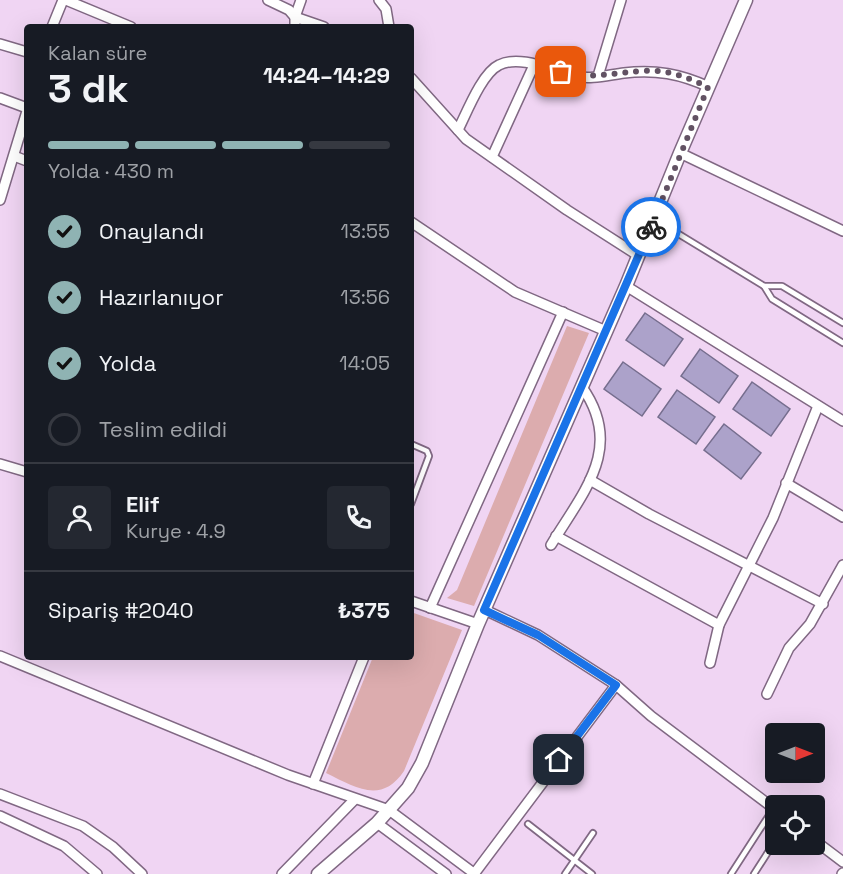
<!DOCTYPE html>
<html lang="tr">
<head>
<meta charset="utf-8">
<style>
	body { margin:0; font-family:"Space Grotesk",sans-serif; background:#242831; color:#f1f3f6; height:100vh; display:flex; flex-direction:column; font-size:22px; white-space:nowrap }
	* { box-sizing:border-box; margin:0 }
	p { font-size:20px; color:#9ea1a6 }
	.icon { flex:none; width:33px; height:33px; fill:none; stroke:currentColor; stroke-width:2; stroke-linecap:round; stroke-linejoin:round }
	.map { position:relative; flex:1; overflow:hidden }
	.panel { position:absolute; left:24px; top:24px; width:390px; height:636px; display:flex; flex-direction:column; background:#171b24; border-radius:6px; box-shadow:0 6px 24px #0002 }
	.panel>* { flex:none }
	.needle { width:39px; rotate:90deg }
	.fabs { position:absolute; left:765px; top:723px; display:grid; gap:12px }
	.fabs a { display:grid; place-items:center; width:60px; height:60px; border-radius:6px; background:#171b24; box-shadow:0 6px 24px #0002; font-size:30px }
	.pin { position:absolute; display:grid; place-items:center; width:51px; height:51px; color:#fff; margin:-26px; border-radius:12px; box-shadow:0 3px 9px #0006 }
	.courier { position:absolute; display:grid; place-items:center; width:60px; height:60px; margin:-30px; border:4px solid #1a73e8; border-radius:50%; background:#fff; color:#222; box-shadow:0 2px 8px #0007 }
	.overview em { font-style:normal; font-weight:700 }
	.overview div { display:flex; flex-direction:column-reverse }
	.overview { display:flex; align-items:center; justify-content:space-between; height:102px; padding:0 24px }
	h1 { font-size:39px; font-weight:700; line-height:45px }
	.bar { display:grid; grid-template-columns:repeat(4,1fr); gap:9px 6px; align-content:center; height:72px; padding:0 24px }
	.bar i { height:8px; border-radius:4px; background:#363941 }
	.bar .active { background:#8fb3b3 }
	.bar p { grid-column:span 4 }
	.line { display:flex; align-items:center; gap:15px; padding:0 24px; border-top:2px solid #363941 }
	.line div { flex:1 }
	.round { display:grid; place-items:center; flex:none; width:63px; height:63px; border-radius:6px; background:#242831 }
	ol { padding:0 24px; list-style:none }
	li { display:flex; align-items:center; gap:18px; height:66px }
	li p { margin-inline-start:auto }
	li .icon { padding:6px; border-radius:50%; background:#8fb3b3; color:#111; stroke-width:4 }
	li:last-child { color:#9ea1a6 }
	li i { width:33px; height:33px; border:3px solid #363941; border-radius:50% }
	.map>svg:first-child { display:block }
</style>
</head>
<body>
<div class="map">
<svg width="843" height="874" viewBox="0 0 843 874">
	<rect width="100%" height="100%" fill="#f0d5f3"/>
	<g fill="#dcacae">
		<path d="M 567,326 L 589,333 L 474,606 L 447,598 L 457,590 Z"/>
		<path d="M 411,612 L 462,630 L 404,771 C 381,805 355,787 326,773 L 373,657 L 411,657 Z"/>
	</g>
	<g fill="#aca2ca" stroke="#766e8e" stroke-width="1.5">
		<path d="M 645,313 L 683,339 L 664,366 L 626,340 Z"/>
		<path d="M 700,349 L 738,376 L 719,403 L 681,376 Z"/>
		<path d="M 623,362 L 661,389 L 642,416 L 604,389 Z"/>
		<path d="M 752,382 L 790,409 L 771,436 L 733,409 Z"/>
		<path d="M 677,390 L 715,417 L 696,444 L 658,417 Z"/>
		<path d="M 724,424 L 761,453 L 741,479 L 704,450 Z"/>
	</g>
	<g fill="none" stroke-linecap="round" stroke-linejoin="round">
		<defs>
			<g id="lane">
				<path d="M 654,219 L 764,286 L 772,299 L 843,343"/>
				<path d="M 764,286 L 782,286 L 843,323"/>
				<path d="M 411,444 L 427,451 L 429,456 L 411,504"/>
				<path d="M 528,824 L 592,874"/>
				<path d="M 565,874 L 593,833"/>
				<path d="M 731,874 L 773,809"/>
				<path d="M 754,874 L 770,849"/>
			</g>
			<g id="street">
				<path d="M 66,0 L 131,27"/>
				<path d="M 268,0 L 289,10 L 295,17 L 324,27"/>
				<path d="M 379,0 L 386,9 L 389,27"/>
				<path d="M 52,27 L 63,0"/>
				<path d="M 295,27 L 295,17 L 301,0"/>
				<path d="M 0,44 L 27,52"/>
				<path d="M 598,76 L 621,0"/>
				<path d="M 411,78 L 466,139 L 567,210 L 639,256"/>
				<path d="M 0,98 L 27,108"/>
				<path d="M 458,130 C 467,112 482,73 499,65 C 521,54 552,71 574,76 C 591,80 608,75 624,73 C 655,69 681,74 709,87"/>
				<path d="M 680,153 L 843,231"/>
				<path d="M 14,156 L 27,161"/>
				<path d="M 492,157 L 534,65"/>
				<path d="M 0,200 L 27,111"/>
				<path d="M 411,222 L 515,292 L 606,331"/>
				<path d="M 626,286 L 843,421"/>
				<path d="M 0,464 L 27,472"/>
				<path d="M 590,480 L 649,514 L 823,604"/>
				<path d="M 786,483 L 843,517"/>
				<path d="M 556,536 L 719,625"/>
				<path d="M 551,545 C 583,492 625,448 582,387"/>
				<path d="M 411,601 L 478,624"/>
				<path d="M 430,608 L 563,312"/>
				<path d="M 485,610 L 538,635 L 616,685 L 651,716 L 776,810"/>
				<path d="M 0,656 L 288,775 L 389,810 L 475,874"/>
				<path d="M 710,663 L 719,625 L 773,518 L 818,406"/>
				<path d="M 767,694 L 789,648 L 810,624 L 843,565"/>
				<path d="M 313,784 L 364,657"/>
				<path d="M 0,794 L 83,826 L 113,847 L 142,874"/>
				<path d="M 0,816 L 64,846 L 97,874"/>
				<path d="M 377,823 L 446,874"/>
				<path d="M 814,840 L 843,862"/>
				<path d="M 282,874 L 355,799"/>
				<path d="M 474,874 L 616,685"/>
				<path d="M 842,874 L 843,873"/>
			</g>
			<path id="secondary" d="M 318,874 L 377,823 L 408,788 L 422,763 L 478,624 L 626,286 L 680,153 L 746,0"/>
		</defs>
		<use href="#lane" stroke="#806883" stroke-width="8"/>
		<use href="#street" stroke="#806883" stroke-width="12"/>
		<use href="#secondary" stroke="#806883" stroke-width="15"/>
		<use href="#lane" stroke="#fff" stroke-width="4.5"/>
		<use href="#street" stroke="#fff" stroke-width="9"/>
		<use href="#secondary" stroke="#fff" stroke-width="12"/>
	</g>
	<g fill="none" stroke-linecap="round" stroke-linejoin="round">
		<path stroke="#625263" stroke-width="6" stroke-dasharray="0 10.8" d="M 561,72 C 590,80 615,72 645,71 C 667,69 689,78 708,87 L 651,227"/>
		<path stroke="#1a73e8" stroke-width="8" d="M 559,760 L 616,685 L 538,635 L 484,610 L 651,227"/>
	</g>
</svg>
<div class="fabs">
<a><svg class="needle" viewBox="-14 -14 28 28"><path d="M0-13l5 13h-10z" fill="#e53935"/><path d="M0 13l5-13h-10z" fill="#9ea1a6"/></svg></a>
<a><svg class="icon" aria-label="locate" viewBox="0 0 24 24"><circle cx="12" cy="12" r="6"/><path d="M12 2v4M12 18v4M2 12h4M18 12h4"/></svg></a>
</div>
<div class="pin" style="left:561px;top:72px;background:#ea580c"><svg class="icon" aria-label="bag" viewBox="0 0 24 24"><path d="M5 8h14l-1 12H6zM9 8a3 3 0 0 1 6 0"/></svg></div>
<div class="pin" style="left:559px;top:760px;background:#1f2937"><svg class="icon" aria-label="home" viewBox="0 0 24 24"><path d="M3 11l9-7 9 7M6 9v11h12V9"/></svg></div>
<div class="courier" style="left:651px;top:227px"><svg class="icon" aria-label="bike" viewBox="0 0 24 24"><circle cx="6" cy="16" r="4"/><circle cx="18" cy="16" r="4"/><path d="M6 16l4-8h5l3 8M10 8l3 8H6M13 5h3"/></svg></div>
<section class="panel">
<div class="overview"><div><h1>3 dk</h1><p>Kalan süre</p></div><em>14:24–14:29</em></div>
<div class="bar"><i class="active"></i><i class="active"></i><i class="active"></i><i></i><p>Yolda · 430 m</p></div>
<ol>
<li><svg class="icon" aria-label="check" viewBox="0 0 24 24"><path d="M5 12l5 5 9-10"/></svg>Onaylandı<p>13:55</p></li>
<li><svg class="icon" aria-label="check" viewBox="0 0 24 24"><path d="M5 12l5 5 9-10"/></svg>Hazırlanıyor<p>13:56</p></li>
<li><svg class="icon" aria-label="check" viewBox="0 0 24 24"><path d="M5 12l5 5 9-10"/></svg>Yolda<p>14:05</p></li>
<li><i></i>Teslim edildi</li>
</ol>
<div class="line" style="height:108px"><a class="round"><svg class="icon" aria-label="person" viewBox="0 0 24 24"><circle cx="12" cy="8" r="4"/><path d="M4 21q1-7 8-7t8 7"/></svg></a><div><b>Elif</b><p>Kurye · 4.9</p></div><a class="round"><svg class="icon" aria-label="phone" viewBox="0 0 24 24"><path d="M5 4h4l2 5-3 2q2 4 5 5l2-3 5 2v4C11 20 4 13 5 4z"/></svg></a></div>
<div class="line" style="height:78px"><div>Sipariş #2040</div><b>₺375</b></div>
</section>
</div>
</body>
</html>
